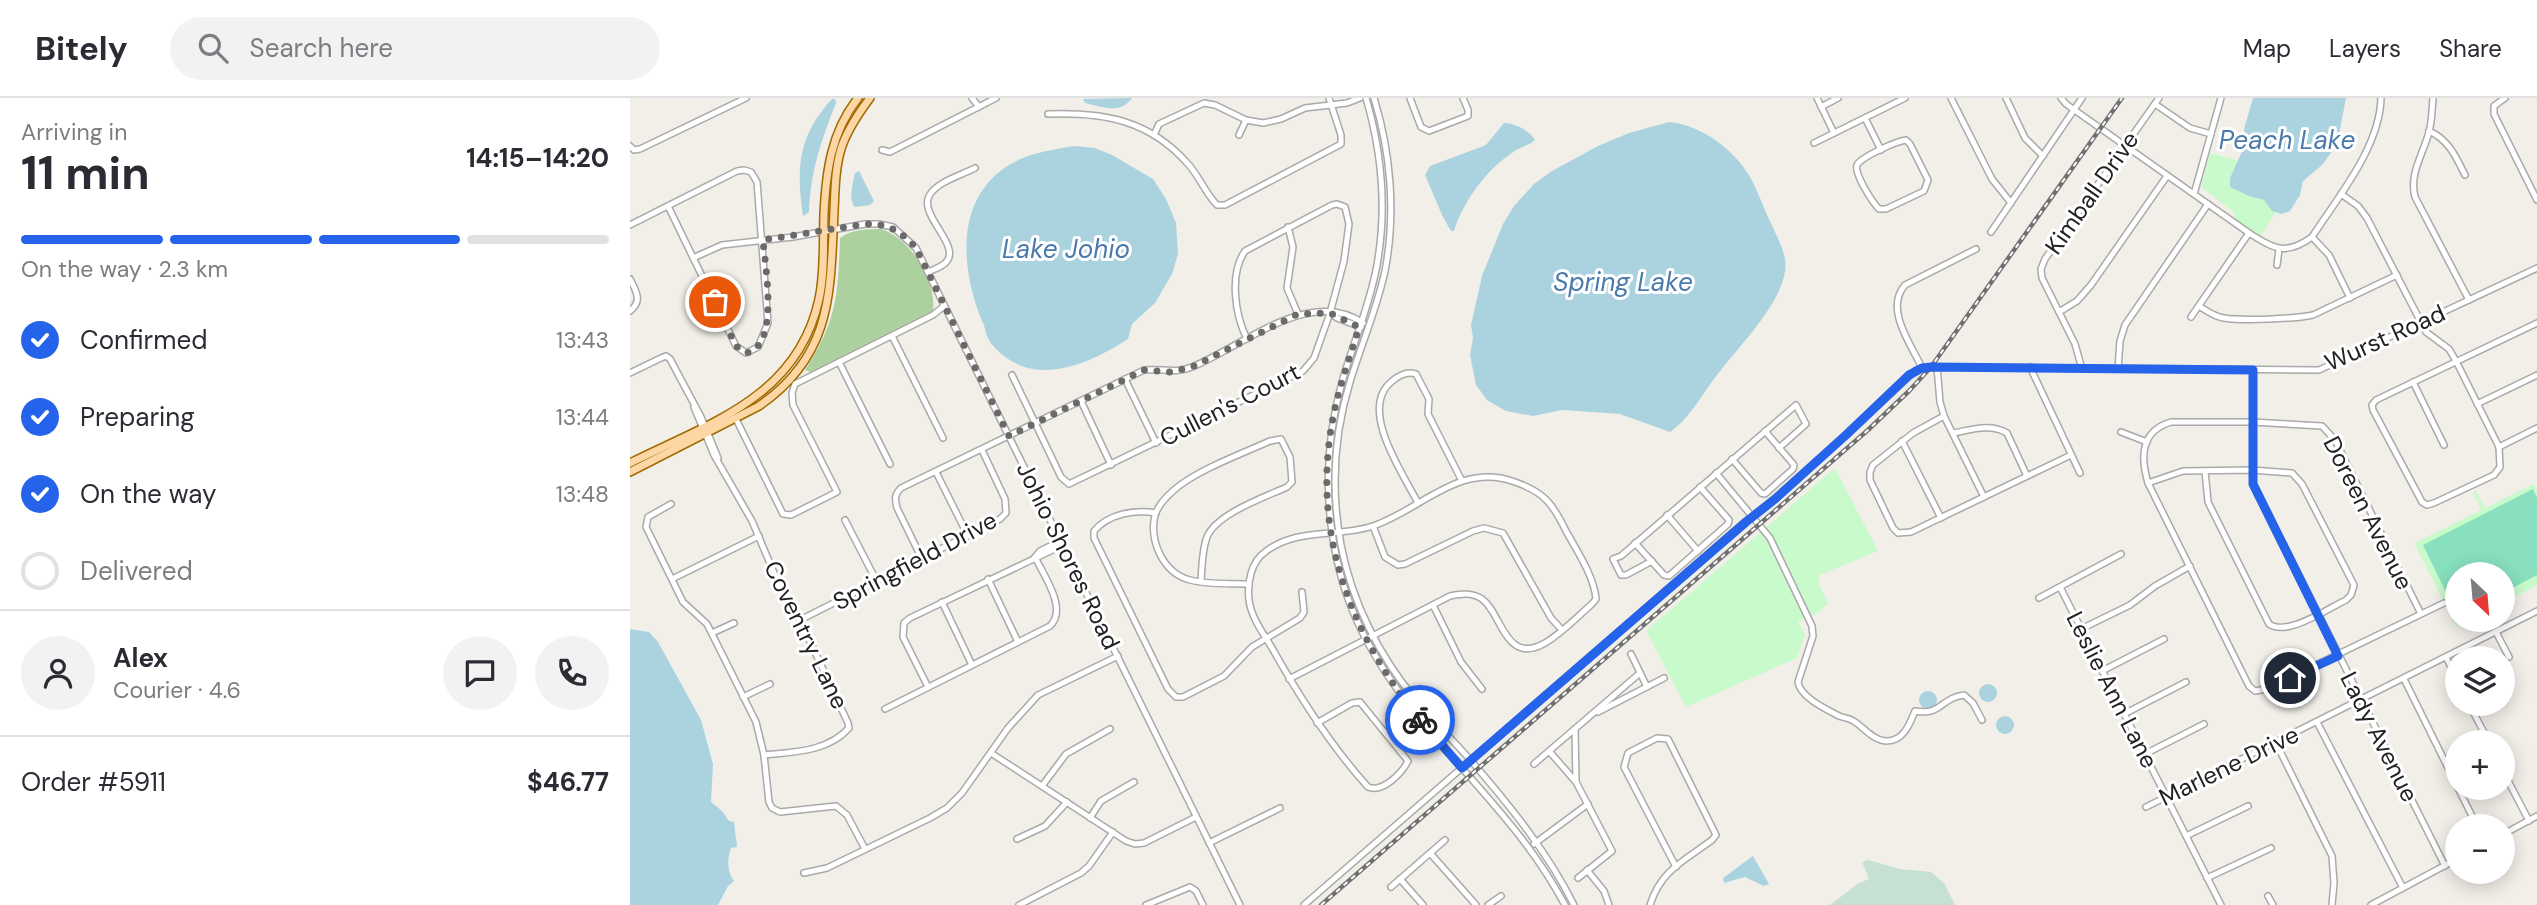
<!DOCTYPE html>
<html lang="en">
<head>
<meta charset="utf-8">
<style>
	body { margin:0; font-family:"DM Sans",sans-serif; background:#f2f2f3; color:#2b2b33; height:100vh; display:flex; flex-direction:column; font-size:26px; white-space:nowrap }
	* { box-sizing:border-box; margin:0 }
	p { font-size:23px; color:#7c7c81 }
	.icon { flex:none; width:38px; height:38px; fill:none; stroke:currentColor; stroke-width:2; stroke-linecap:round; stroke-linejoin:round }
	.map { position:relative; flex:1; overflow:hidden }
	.drawer { display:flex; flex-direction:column; background:#fff; width:630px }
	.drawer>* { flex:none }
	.needle { width:46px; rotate:154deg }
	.controls { position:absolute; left:1815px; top:464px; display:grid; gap:14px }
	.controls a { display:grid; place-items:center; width:70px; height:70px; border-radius:50%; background:#fff; box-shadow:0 4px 18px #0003; font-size:35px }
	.pin { position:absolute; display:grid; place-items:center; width:60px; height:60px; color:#fff; margin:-30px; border:4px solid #fff; border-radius:50%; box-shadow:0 2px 7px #0007 }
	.courier { position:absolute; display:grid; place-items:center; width:70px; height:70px; margin:-35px; border:5px solid #2563eb; border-radius:50%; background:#fff; color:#222; box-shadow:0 2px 9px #0007 }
	.head em { font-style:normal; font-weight:700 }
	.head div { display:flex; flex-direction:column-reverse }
	.head { display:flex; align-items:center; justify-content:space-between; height:119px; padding:0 21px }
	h1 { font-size:46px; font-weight:700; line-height:52px }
	.bar { display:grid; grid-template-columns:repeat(4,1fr); gap:10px 7px; align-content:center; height:84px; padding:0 21px }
	.bar i { height:9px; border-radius:5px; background:#e1e1e2 }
	.bar .on { background:#2563eb }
	.bar p { grid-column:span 4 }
	.line { display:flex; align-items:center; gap:18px; padding:0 21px; border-top:2px solid #e1e1e2 }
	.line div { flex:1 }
	.round { display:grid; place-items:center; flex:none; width:74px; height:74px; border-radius:37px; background:#f2f2f3 }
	ol { padding:0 21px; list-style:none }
	li { display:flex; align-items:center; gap:21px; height:77px }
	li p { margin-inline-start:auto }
	li .icon { padding:7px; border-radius:50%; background:#2563eb; color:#fff; stroke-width:4 }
	li:last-child { color:#7c7c81 }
	li i { width:38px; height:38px; border:4px solid #e1e1e2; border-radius:50% }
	header { display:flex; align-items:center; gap:42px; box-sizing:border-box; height:98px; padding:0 35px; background:#fff; border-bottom:2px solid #e1e1e2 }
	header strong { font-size:33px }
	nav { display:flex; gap:38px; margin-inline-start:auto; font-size:24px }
	.search { width:490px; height:63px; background:#f2f2f3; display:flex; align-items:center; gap:18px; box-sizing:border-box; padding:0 24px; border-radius:38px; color:#7c7c81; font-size:26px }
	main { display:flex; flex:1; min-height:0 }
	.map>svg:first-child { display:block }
</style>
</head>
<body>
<header>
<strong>Bitely</strong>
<div class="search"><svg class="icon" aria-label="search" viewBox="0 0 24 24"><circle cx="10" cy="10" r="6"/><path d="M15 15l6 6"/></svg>Search here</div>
<nav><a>Map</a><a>Layers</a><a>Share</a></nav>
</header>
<main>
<section class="drawer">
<div class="head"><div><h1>11 min</h1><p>Arriving in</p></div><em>14:15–14:20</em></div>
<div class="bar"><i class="on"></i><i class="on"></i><i class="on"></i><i></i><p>On the way · 2.3 km</p></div>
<ol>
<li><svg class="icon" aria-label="check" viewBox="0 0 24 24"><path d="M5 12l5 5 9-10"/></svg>Confirmed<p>13:43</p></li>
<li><svg class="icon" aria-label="check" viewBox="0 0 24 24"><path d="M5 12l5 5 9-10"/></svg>Preparing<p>13:44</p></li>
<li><svg class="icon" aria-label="check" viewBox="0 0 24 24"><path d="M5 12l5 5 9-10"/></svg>On the way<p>13:48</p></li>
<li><i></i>Delivered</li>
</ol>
<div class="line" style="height:126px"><a class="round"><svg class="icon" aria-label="person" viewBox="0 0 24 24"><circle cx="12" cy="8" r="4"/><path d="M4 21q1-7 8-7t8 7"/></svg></a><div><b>Alex</b><p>Courier · 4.6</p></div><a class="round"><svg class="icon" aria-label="chat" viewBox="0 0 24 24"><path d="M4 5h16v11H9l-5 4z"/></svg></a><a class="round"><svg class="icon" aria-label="phone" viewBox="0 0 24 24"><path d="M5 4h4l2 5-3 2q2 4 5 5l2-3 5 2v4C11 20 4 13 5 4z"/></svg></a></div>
<div class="line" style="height:91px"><div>Order #5911</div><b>$46.77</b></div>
</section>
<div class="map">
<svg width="1907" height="807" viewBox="0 0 1907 807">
	<rect width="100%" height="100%" fill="#f2efe9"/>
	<path fill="#add19e" d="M 251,131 C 280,140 307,183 303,213 L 183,275 L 175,272 C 207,223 208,197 210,140 C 222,131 237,131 251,131 Z"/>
	<path fill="#c6e0d4" d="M 1238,762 L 1270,771 L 1301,774 L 1314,785 L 1325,807 L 1200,807 L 1229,785 L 1239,781 L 1232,764 Z"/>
	<g fill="#c8facc">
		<path d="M 1580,55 L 1609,63 L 1600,79 L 1619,98 L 1634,102 L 1646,114 L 1630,139 L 1604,120 L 1605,115 L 1571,89 Z"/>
		<path d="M 1205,370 L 1248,453 L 1190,477 L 1188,484 L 1198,506 L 1187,515 L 1168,523 L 1175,537 L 1167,560 L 1056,609 L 1016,533 Z"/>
		<path d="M 1903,386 L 1907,393 L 1907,487 L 1873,505 L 1872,476 L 1827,476 L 1827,522 L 1839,522 L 1826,528 L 1784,445 L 1851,412 L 1843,393 L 1846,392 L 1855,410 Z"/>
	</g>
	<path fill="#88e0be" d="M 1903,391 L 1907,400 L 1907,477 L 1873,495 L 1872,476 L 1827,476 L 1827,517 L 1793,447 Z"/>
	<g fill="#aad3df">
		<path d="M 502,0 C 490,17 473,9 455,5 L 453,1 Z"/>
		<path d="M 1623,0 L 1716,0 L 1707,47 L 1692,67 L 1673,83 L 1670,97 L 1660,113 L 1651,116 L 1642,113 L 1634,102 L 1619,98 L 1600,89 L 1600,80 L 1616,45 L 1614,31 Z"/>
		<path d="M 202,1 L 205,1 L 206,5 C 191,43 181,72 179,114 L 173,118 C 166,69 168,38 202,1 Z"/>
		<path d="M 1039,24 C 1071,27 1104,51 1120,79 C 1128,93 1133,109 1140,123 C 1147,140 1158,156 1155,174 C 1149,208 1112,245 1091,272 C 1074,292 1062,319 1040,334 L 990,316 L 932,312 L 903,318 L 876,313 L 857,302 L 846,287 L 840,257 L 843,240 L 841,227 L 852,178 L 873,126 L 884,108 L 904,86 L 922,73 L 968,48 L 999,35 Z"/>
		<path d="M 874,25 C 885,25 900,33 905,42 C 899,48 889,49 882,55 C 856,72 833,104 824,133 L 821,133 L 813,119 L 795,77 L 800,68 L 856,47 Z"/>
		<path d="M 444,48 L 465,50 L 482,57 L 523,81 L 536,101 L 546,125 L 548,156 L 542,176 L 525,205 L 502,226 L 498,241 C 470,259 433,278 398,270 C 384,267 362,252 357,238 C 355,233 355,228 352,223 C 332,174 324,107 373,71 C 393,56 420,52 444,48 Z"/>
		<path d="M 229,73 L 244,103 L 240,107 L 225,109 C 218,100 223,86 225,75 Z"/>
		<path d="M 0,531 L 19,534 L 28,544 L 71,622 L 83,666 L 81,704 L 92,713 L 99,723 L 104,724 L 107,749 L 101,750 C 97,760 97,774 104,783 L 98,788 L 88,807 L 0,807 Z"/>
		<circle cx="1358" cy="595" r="9"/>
		<circle cx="1298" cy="602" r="9"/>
		<circle cx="1375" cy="627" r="9"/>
		<path d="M 1123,758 L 1139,786 L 1134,788 L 1115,779 L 1094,785 L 1093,780 Z"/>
	</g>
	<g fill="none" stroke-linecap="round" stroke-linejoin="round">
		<defs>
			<g id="minor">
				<path d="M 342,0 L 349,9"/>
				<path d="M 736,0 C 752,55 757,111 747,167 C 740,207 723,245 712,284 C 694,349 694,417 712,482 C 739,578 814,646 875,720 C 898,747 918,776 935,807"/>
				<path d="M 744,0 C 761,55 766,116 755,173 C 747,211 731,247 720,284 C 704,336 701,393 711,447 C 722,504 749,558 786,602 C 804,624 825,644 843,665 C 881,709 918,755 944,807"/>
				<path d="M 780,0 L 791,29 L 799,33 L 838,18 L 838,12 L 833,0"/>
				<path d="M 1187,0 L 1204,35"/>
				<path d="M 1321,0 L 1362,81 L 1381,105"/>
				<path d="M 1376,0 L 1395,40 L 1413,58"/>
				<path d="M 1431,0 L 1436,6 L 1619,135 C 1644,151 1656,158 1682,139 C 1708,99 1750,49 1751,0"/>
				<path d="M 1803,0 C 1802,11 1802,23 1799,34 C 1793,57 1779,75 1785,99 L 1839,202"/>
				<path d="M 1875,0 L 1864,8 L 1864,16 L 1907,102"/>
				<path d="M 1525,6 L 1560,30 L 1581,36"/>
				<path d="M 1191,9 L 1208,0"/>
				<path d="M 418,16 C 474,14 520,22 559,67 C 570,80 576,96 587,107 L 595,107 L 711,46 L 711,37 L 699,0"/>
				<path d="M 1235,20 L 1251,52"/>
				<path d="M 1799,33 C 1819,42 1826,59 1835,77"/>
				<path d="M 524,37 L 529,26 L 574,5 L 585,7 L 616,22 L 633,25 L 651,21 L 675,10 L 717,5 L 730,0"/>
				<path d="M 609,37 L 616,22"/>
				<path d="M 1276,42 L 1280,46 L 1298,82 L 1294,93 L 1256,111 L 1249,111 C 1243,105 1224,76 1227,67 C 1231,59 1267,43 1276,42 Z"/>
				<path d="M 1184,45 L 1275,0"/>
				<path d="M 0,48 L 4,52 L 10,51 L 116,0"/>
				<path d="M 252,52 L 260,54 L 366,0"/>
				<path d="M 1564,96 L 1591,0"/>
				<path d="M 1711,96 L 1728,108 L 1737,120 L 1796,234 L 1819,251 L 1826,263 L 1869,349 L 1870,369 L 1864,377 L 1804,405 L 1797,407 L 1792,404 L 1743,312 L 1742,307 L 1746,302 L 1907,225"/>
				<path d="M 0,127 L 107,73 L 114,72 L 121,74 L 127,84 L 138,225 L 128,249 L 116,255 L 106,248 L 38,108"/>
				<path d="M 658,129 L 663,149 L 657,190 L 668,216"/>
				<path d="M 1361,134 L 1452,0"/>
				<path d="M 1682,139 L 1699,157 L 1720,200"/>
				<path d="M 63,160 L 92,147 L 163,139 L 235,126 L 249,126 L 263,129 L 286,150 L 610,807"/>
				<path d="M 1647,167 L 1649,151"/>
				<path d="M 298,174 C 304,171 313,169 317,163 C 330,147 289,117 299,98 C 306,84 332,77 345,70"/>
				<path d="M 0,181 C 6,193 13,203 0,213"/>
				<path d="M 1569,208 C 1577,213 1585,219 1594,220 C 1613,223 1664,221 1683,217 L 1767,177"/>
				<path d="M 1429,214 L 1447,203 L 1461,187 L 1537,78"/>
				<path d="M 700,215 L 707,220 L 731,229"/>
				<path d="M 1561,219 L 1619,135"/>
				<path d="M 262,238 L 313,340"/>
				<path d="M 209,264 L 260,366"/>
				<path d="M 1307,269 L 1310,304 L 1314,318 L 1354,399"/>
				<path d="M 1400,269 L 1450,375"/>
				<path d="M 1292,270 C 1281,246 1254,211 1275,187 L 1346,151"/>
				<path d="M 1452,271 L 1445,246 L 1412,180 L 1411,171 L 1415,161 L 1529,0"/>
				<path d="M 1488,271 L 1490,243 L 1495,227 L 1578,106"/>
				<path d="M 1623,272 L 1623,386 L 1815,768"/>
				<path d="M 0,275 L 31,260 L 36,258 L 40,261 L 71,319 L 88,360"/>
				<path d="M 382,277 L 431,379 L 439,386 L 673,273 L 684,260 L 700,215 L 714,163 L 719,126 L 715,109 L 707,106 L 702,107 L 615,153 C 599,176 605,217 617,241"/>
				<path d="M 495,281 L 526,345"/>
				<path d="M 1783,284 L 1814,347"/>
				<path d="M 451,303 L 481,367"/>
				<path d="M 1847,306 L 1907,277"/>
				<path d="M 64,309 L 84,357 L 122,423 L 156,503 L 170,522 L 218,625 L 219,630 C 198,654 163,654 134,657"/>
				<path d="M 1314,318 L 1283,335 L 1243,367 L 1240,374 L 1240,382 L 1263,430 L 1268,435 L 1281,434 L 1441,357"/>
				<path d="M 106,321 L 153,416 L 161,417 L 207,394 L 163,307 L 162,295 L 165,286 L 303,217 L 314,208"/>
				<path d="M 1491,334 L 1517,344"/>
				<path d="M 1323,335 C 1341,332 1360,325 1377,335 L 1397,378"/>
				<path d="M 1272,343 L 1311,420"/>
				<path d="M 1869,349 L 1907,330"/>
				<path d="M 1102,361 L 1131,395 L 1135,396 L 1163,371 L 1164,367 L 1135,333"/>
				<path d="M 306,374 L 338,438"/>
				<path d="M 1086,375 L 1140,440 L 1182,528 L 1183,538 L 1168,584 C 1170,599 1196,611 1209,618 C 1214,620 1220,620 1225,624 C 1234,630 1244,643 1257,643 C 1274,643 1280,625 1285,613 C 1312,618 1310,600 1334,597 L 1343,605 L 1352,622"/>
				<path d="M 1518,385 L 1553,373 L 1622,372 L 1662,375 L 1672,386 L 1724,487 L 1721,497 L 1716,502 C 1697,511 1657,539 1639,526 L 1578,404 L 1575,373"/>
				<path d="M 788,405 C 774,377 728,312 761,284 C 768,278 777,273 786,276 L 799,301 L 798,316 L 832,383"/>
				<path d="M 41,406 L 18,419 L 16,429 L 53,504 L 77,526 L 126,624 L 134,657 L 139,704 L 142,710 L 150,714 L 206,708 L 217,717 L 235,751"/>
				<path d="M 526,415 C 505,411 478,416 464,433 L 464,440 L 538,591 L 546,599 L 553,599 L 594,578 L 622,549 L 670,520 L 674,514 L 672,494"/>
				<path d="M 1037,417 L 1068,453"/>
				<path d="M 215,422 L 247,484"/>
				<path d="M 743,428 L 755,459 L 768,467 L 775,466 L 843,433 L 854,430 L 873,435 L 921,520 L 932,532"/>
				<path d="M 1005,445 L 1034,477 L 1039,478 L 1098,426 L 1099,422 L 1070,389"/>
				<path d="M 405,459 L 410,453 L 430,443"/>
				<path d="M 292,461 L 267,410 C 265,401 264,397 271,390 L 514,272 C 531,270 545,276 562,269 C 612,249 680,188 733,225"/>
				<path d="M 1022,463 L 996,477 L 991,477 L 983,461 L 991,458 L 1166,307 L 1176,326 L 1149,350"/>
				<path d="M 42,481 L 129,438"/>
				<path d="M 358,481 L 388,544"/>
				<path d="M 571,483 C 572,469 572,452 577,439 C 586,416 635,399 657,389 L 662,384 L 660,359 L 651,341 L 640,343 C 611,356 567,372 544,392 C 537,398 528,408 525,417 C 519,443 533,475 560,482 C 578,487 600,485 619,486"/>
				<path d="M 1430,489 L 1591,807"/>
				<path d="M 1409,500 L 1491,456"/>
				<path d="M 312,504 L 342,567"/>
				<path d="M 803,507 L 831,564 L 852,591"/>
				<path d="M 1791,516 L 1705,342 L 1692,328 L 1622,324 L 1541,324 C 1511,333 1510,358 1518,385 L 1619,588 L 1625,593 L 1636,591 L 1814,505"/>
				<path d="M 170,522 L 370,421 L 376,415 L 375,401 L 352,352"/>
				<path d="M 1451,531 L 1500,507 L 1525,488 L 1560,468"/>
				<path d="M 1866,534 L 1879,559"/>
				<path d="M 82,535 L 104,525"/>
				<path d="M 1001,556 L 1017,589"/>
				<path d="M 1816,559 L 1827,581"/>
				<path d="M 1472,573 L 1534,541"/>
				<path d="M 659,581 L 820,498 C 831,496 842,494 852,501 C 872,515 875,568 915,545 C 932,535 947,519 962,506 L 966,501 C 964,478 947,453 936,433 C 923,406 914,394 885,384 C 830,363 791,412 743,428 C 707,440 667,429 635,454 C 621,464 617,485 619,502 C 621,519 633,535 642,550 C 670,600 700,647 738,689 C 753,695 772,675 778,663 L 730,604 L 722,605 L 687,625"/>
				<path d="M 1774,581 L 1827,688"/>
				<path d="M 298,589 L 273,539 L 274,525 L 280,520 L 433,447"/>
				<path d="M 113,599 L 140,586"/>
				<path d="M 1839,606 L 1859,644"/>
				<path d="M 255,611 L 420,528 C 438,511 414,478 405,459"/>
				<path d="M 968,614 L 1034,580"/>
				<path d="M 1494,616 L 1556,584"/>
				<path d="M 1687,624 L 1773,790"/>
				<path d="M 945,631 L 946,684"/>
				<path d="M 1646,645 L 1702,758 L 1704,785 L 1702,807"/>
				<path d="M 919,653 L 946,684 L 982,753 L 948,780"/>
				<path d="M 361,655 L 496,743 L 505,746 L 514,745 L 566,719"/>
				<path d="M 1515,656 L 1574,626"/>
				<path d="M 904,666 L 1010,575"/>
				<path d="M 1872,671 L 1899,723"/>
				<path d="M 412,688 L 436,656 L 480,631"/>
				<path d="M 1828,690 L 1847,728"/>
				<path d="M 1516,709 L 1907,513"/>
				<path d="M 460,720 L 471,703 L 504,684"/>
				<path d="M 1872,737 L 1907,718"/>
				<path d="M 1556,738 L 1618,708"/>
				<path d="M 387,741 L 415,728 L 437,704"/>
				<path d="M 579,745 L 650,710"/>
				<path d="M 904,746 L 958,706"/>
				<path d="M 800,755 L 846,807"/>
				<path d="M 957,772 L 974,793 L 979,807"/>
				<path d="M 174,775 L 197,770 L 300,720 L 317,710 L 332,695 L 378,630 L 408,597 L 488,558"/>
				<path d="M 1577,780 L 1641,750"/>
				<path d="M 770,781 L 793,807"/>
				<path d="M 761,789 L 815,742"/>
				<path d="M 1638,798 L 1643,807"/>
				<path d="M 389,807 L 451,775 L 459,768 L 483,734"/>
				<path d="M 516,807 L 560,789 L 566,793 L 573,807"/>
				<path d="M 674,807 L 1116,423 L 1145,401 L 1216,337 L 1285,273 L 1292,270 L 1307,269 L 1689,272 L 1907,170"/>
				<path d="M 858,807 L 871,798"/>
				<path d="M 1020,807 C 1031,772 1054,763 1082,742 L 1086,737 L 1038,641 L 1027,640 L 998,655 L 994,669 L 1046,769"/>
				<path d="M 1741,807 L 1827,761"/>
			</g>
			<g id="major">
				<path d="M 0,365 C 80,325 168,299 189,201 C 195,174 193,143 194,116 C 196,74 201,34 228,0"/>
				<path d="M 0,374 L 129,308 C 203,257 200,195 204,114 C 205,93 205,71 211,51 C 217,32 228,16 240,0"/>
			</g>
		</defs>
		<use href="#minor" stroke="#a9a9a9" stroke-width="8"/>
		<use href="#major" stroke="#a06b00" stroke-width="10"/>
		<use href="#minor" stroke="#fff" stroke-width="5"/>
		<use href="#major" stroke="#fcd6a4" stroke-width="7"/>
		<defs>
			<path id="rail" d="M 691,807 L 1238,332 L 1279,293 L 1301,269 L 1492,0"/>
		</defs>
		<use href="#rail" stroke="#707070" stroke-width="4.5"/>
		<use href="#rail" stroke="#fff" stroke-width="2" stroke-dasharray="5" stroke-linecap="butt"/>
	</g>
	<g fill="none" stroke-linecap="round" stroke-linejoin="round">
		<path stroke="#6b6a68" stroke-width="7" stroke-dasharray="0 12.6" d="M 85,204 L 106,248 L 116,255 C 150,249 135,168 133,142 L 235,126 C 258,125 271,133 286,150 L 379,338 L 514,272 L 541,274 L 562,269 L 668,216 L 700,215 L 729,229 C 721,256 711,283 705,310 C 679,427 717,532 790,622"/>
		<path stroke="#2563eb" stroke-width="9" d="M 790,622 L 832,670 L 1116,424 L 1145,401 L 1216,337 L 1279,277 L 1292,270 L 1301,269 L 1623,272 L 1623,386 L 1708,558 L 1660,580"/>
	</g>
	<g text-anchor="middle" stroke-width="6" stroke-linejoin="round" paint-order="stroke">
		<g font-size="24" fill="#222" stroke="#fff">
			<text transform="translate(1462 95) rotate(-55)" y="8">Kimball Drive</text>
			<text transform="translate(1755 240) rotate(-24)" y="8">Wurst Road</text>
			<text transform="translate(600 307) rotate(-27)" y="8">Cullen's Court</text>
			<text transform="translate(1738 415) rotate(63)" y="8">Doreen Avenue</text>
			<text transform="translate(438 458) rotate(64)" y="8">Johio Shores Road</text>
			<text transform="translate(285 463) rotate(-28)" y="8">Springfield Drive</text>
			<text transform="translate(176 537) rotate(64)" y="8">Coventry Lane</text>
			<text transform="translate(1482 592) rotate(63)" y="8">Leslie Ann Lane</text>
			<text transform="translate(1749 639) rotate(63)" y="8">Lady Avenue</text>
			<text transform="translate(1599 668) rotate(-26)" y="8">Marlene Drive</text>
		</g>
		<g font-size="26" font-style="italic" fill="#4a7aab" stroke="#fff">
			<text x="1657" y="51">Peach Lake</text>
			<text x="436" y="160">Lake Johio</text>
			<text x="993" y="193">Spring Lake</text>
		</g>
	</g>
</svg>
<div class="controls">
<a><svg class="needle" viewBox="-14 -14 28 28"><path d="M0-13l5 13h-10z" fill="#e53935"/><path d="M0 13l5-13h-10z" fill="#7c7c81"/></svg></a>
<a><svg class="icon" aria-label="layers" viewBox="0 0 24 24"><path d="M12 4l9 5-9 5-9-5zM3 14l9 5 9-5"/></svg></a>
<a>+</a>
<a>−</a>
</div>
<div class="pin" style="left:85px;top:204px;background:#ea580c"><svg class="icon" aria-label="bag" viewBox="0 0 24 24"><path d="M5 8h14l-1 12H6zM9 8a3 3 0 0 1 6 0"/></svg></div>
<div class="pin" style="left:1660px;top:580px;background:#1f2937"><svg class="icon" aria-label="home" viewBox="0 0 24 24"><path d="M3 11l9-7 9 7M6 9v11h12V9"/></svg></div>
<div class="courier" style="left:790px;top:622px"><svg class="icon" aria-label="bike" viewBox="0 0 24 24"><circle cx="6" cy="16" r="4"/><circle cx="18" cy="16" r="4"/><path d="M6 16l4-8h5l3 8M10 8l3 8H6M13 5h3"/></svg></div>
</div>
</main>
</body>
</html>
